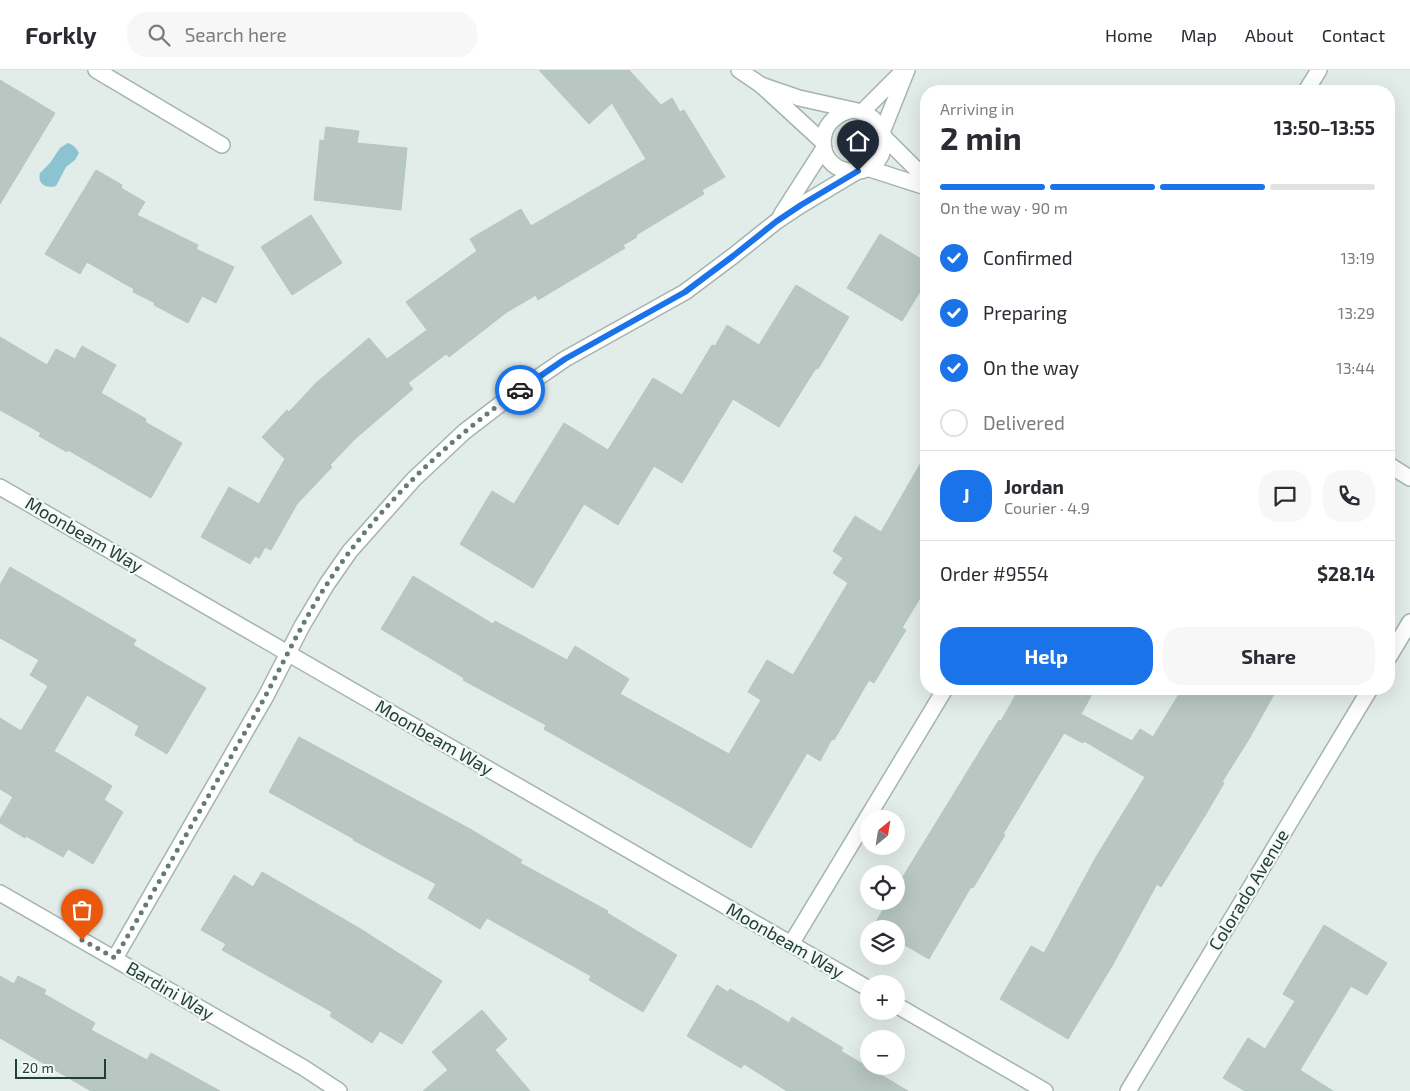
<!DOCTYPE html>
<html lang="en">
<head>
<meta charset="utf-8">
<style>
	body { margin:0; font-family:"Exo 2",sans-serif; background:#f7f7f7; color:#2b2b33; height:100vh; display:flex; flex-direction:column; font-size:19px; white-space:nowrap }
	* { box-sizing:border-box; margin:0 }
	p { font-size:16px; color:#7c7c81 }
	.icon { flex:none; width:28px; height:28px; fill:none; stroke:currentColor; stroke-width:2; stroke-linecap:round; stroke-linejoin:round }
	.map { position:relative; flex:1; overflow:hidden }
	.side { position:absolute; left:920px; top:15px; width:475px; height:610px; display:flex; flex-direction:column; background:#fff; border-radius:20px; box-shadow:0 5px 20px #0002 }
	.side>* { flex:none }
	.needle { width:32px; rotate:30deg }
	.fabs { position:absolute; left:860px; top:740px; display:grid; gap:10px }
	.fabs a { display:grid; place-items:center; width:45px; height:45px; border-radius:50%; background:#fff; box-shadow:0 5px 20px #0002; font-size:25px }
	.scale { position:absolute; left:15px; bottom:12px; width:91px; box-sizing:border-box; padding-left:5px; border:2px solid #223e38; border-top:0; font-size:14px; line-height:18px; white-space:nowrap; color:#223e38; -webkit-text-stroke:4px #f3f9f6; paint-order:stroke }
	.pin { position:absolute; display:grid; place-items:center; width:42px; height:42px; color:#fff; margin:-51px -21px; border-radius:50% 50% 50% 0; rotate:-45deg; box-shadow:0 0 5px #0007 }
	.pin .icon { rotate:45deg }
	.courier { position:absolute; display:grid; place-items:center; width:50px; height:50px; margin:-25px; border:4px solid #1a73e8; border-radius:50%; background:#fff; color:#222; box-shadow:0 1px 6px #0007 }
	.headline em { font-style:normal; font-weight:700 }
	.headline div { display:flex; flex-direction:column-reverse }
	.headline { display:flex; align-items:center; justify-content:space-between; height:85px; padding:0 20px }
	h1 { font-size:32px; font-weight:700; line-height:38px }
	.bar { display:grid; grid-template-columns:repeat(4,1fr); gap:8px 5px; align-content:center; height:60px; padding:0 20px }
	.bar i { height:6px; border-radius:4px; background:#e1e1e2 }
	.bar .on { background:#1a73e8 }
	.bar p { grid-column:span 4 }
	.line { display:flex; align-items:center; gap:12px; padding:0 20px; border-top:1px solid #e1e1e2 }
	.line div { flex:1 }
	.round { display:grid; place-items:center; flex:none; width:52px; height:52px; border-radius:20px; background:#f7f7f7 }
	ol { padding:0 20px; list-style:none }
	li { display:flex; align-items:center; gap:15px; height:55px }
	li p { margin-inline-start:auto }
	li .icon { padding:5px; border-radius:50%; background:#1a73e8; color:#fff; stroke-width:4 }
	li:last-child { color:#7c7c81 }
	li i { width:28px; height:28px; border:2px solid #e1e1e2; border-radius:50% }
	.button { display:flex; gap:10px; margin-top:auto; padding:10px 20px }
	.button a { flex:1; height:58px; border-radius:20px; background:#1a73e8; color:#fff; font-size:20px; font-weight:700; line-height:58px; text-align:center }
	.button a+a { background:#f7f7f7; color:#2b2b33 }
	header { display:flex; align-items:center; gap:30px; box-sizing:border-box; height:70px; padding:0 25px; background:#fff; border-bottom:1px solid #e1e1e2 }
	header strong { font-size:24px }
	nav { display:flex; gap:28px; margin-inline-start:auto; font-size:18px }
	.search { width:350px; height:45px; background:#f7f7f7; display:flex; align-items:center; gap:12px; box-sizing:border-box; padding:0 18px; border-radius:20px; color:#7c7c81; font-size:19px }
	.map>svg:first-child { display:block }
</style>
</head>
<body>
<header>
<strong>Forkly</strong>
<div class="search"><svg class="icon" aria-label="search" viewBox="0 0 24 24"><circle cx="10" cy="10" r="6"/><path d="M15 15l6 6"/></svg>Search here</div>
<nav><a>Home</a><a>Map</a><a>About</a><a>Contact</a></nav>
</header>
<div class="map">
<svg width="1410" height="1021" viewBox="0 0 1410 1021">
	<rect width="100%" height="100%" fill="#e2ece8"/>
	<path fill="#8bc3d1" d="M 68,73 C 74,75 76,78 79,83 L 75,90 L 66,97 L 56,116 C 46,119 37,114 40,103 L 50,93 L 60,78 Z"/>
	<g fill="#b8c7c2" stroke="#b5c6c0">
		<path d="M 539,0 L 629,0 L 661,35 L 672,28 L 680,42 L 684,40 L 725,107 L 702,120 L 704,124 L 636,165 L 637,167 L 623,175 L 625,178 L 538,230 L 536,225 L 507,242 L 449,287 L 446,284 L 408,313 L 413,319 L 355,369 L 330,395 L 332,397 L 297,434 L 271,480 L 265,477 L 259,488 L 255,486 L 250,494 L 201,467 L 229,417 L 259,434 L 285,389 L 262,367 L 287,340 L 289,342 L 316,313 L 369,268 L 387,289 L 427,260 L 406,232 L 477,181 L 470,169 L 521,139 L 531,156 L 646,89 L 612,33 L 589,54 Z"/>
		<path d="M 0,10 L 55,43 L 0,134 Z"/>
		<path d="M 326,57 L 359,61 L 357,73 L 407,78 L 401,140 L 314,130 L 320,70 L 324,71 Z"/>
		<path d="M 96,100 L 122,115 L 121,118 L 145,132 L 137,145 L 198,175 L 196,179 L 234,197 L 216,233 L 202,226 L 188,253 L 154,235 L 155,233 L 133,222 L 134,219 L 87,192 L 80,204 L 45,184 Z"/>
		<path d="M 311,145 L 342,193 L 292,225 L 261,177 Z"/>
		<path d="M 880,164 L 926,192 L 926,212 L 902,251 L 847,218 Z"/>
		<path d="M 796,215 L 849,247 L 818,299 L 816,298 L 779,357 L 733,329 L 682,413 L 654,396 L 618,455 L 584,434 L 533,518 L 460,474 L 492,421 L 514,434 L 564,353 L 608,380 L 653,308 L 682,325 L 712,275 L 715,276 L 727,255 L 759,275 Z"/>
		<path d="M 0,267 L 47,295 L 56,279 L 75,289 L 82,276 L 116,295 L 101,323 L 146,349 L 145,352 L 182,373 L 151,428 L 68,380 L 67,382 L 39,366 L 41,363 L 0,340 Z"/>
		<path d="M 926,384 L 926,518 L 902,558 L 906,560 L 874,613 L 869,610 L 834,670 L 832,669 L 820,691 L 807,683 L 751,778 L 681,737 L 544,659 L 546,655 L 463,610 L 464,608 L 381,559 L 413,506 L 493,554 L 495,551 L 567,590 L 575,576 L 629,609 L 620,624 L 729,684 L 761,630 L 748,622 L 767,590 L 793,605 L 848,513 L 833,503 L 843,488 L 833,481 L 855,446 L 881,462 Z"/>
		<path d="M 10,497 L 136,570 L 133,575 L 206,618 L 167,684 L 135,665 L 139,656 L 87,625 L 54,681 L 112,716 L 104,730 L 123,742 L 93,794 L 68,779 L 63,787 L 26,766 L 25,768 L 0,753 L 0,749 L 13,727 L 0,719 L 0,648 L 21,661 L 48,616 L 30,605 L 39,590 L 0,568 L 0,515 Z"/>
		<path d="M 1019,619 L 1095,619 L 1081,644 L 1132,671 L 1140,659 L 1153,667 L 1182,619 L 1277,619 L 1249,669 L 1222,712 L 1224,713 L 1206,744 L 1161,817 L 1157,814 L 1112,896 L 1068,969 L 1000,929 L 1031,876 L 1044,883 L 1096,787 L 1145,707 L 1084,671 L 1083,673 L 1064,663 L 1003,764 L 1005,765 L 973,818 L 971,817 L 929,889 L 896,870 L 896,859 L 872,859 L 888,831 L 896,831 L 896,818 L 999,650 L 1001,651 Z"/>
		<path d="M 299,667 L 470,759 L 522,790 L 520,793 L 608,841 L 607,843 L 677,885 L 643,942 L 589,910 L 591,906 L 487,848 L 480,859 L 428,828 L 436,814 L 353,770 L 354,769 L 269,722 Z"/>
		<path d="M 262,802 L 359,858 L 442,911 L 402,974 L 380,961 L 372,973 L 330,946 L 332,942 L 222,880 L 226,874 L 201,860 L 234,805 L 253,817 Z"/>
		<path d="M 1324,855 L 1387,893 L 1367,925 L 1351,916 L 1300,1000 L 1333,1021 L 1245,1021 L 1223,1008 L 1248,968 L 1265,979 L 1295,931 L 1283,924 Z"/>
		<path d="M 0,906 L 14,914 L 18,906 L 46,920 L 44,924 L 95,953 L 91,960 L 147,990 L 151,983 L 220,1021 L 91,1021 L 0,968 Z"/>
		<path d="M 717,915 L 728,922 L 730,919 L 750,931 L 751,930 L 789,953 L 792,947 L 843,978 L 841,981 L 908,1021 L 787,1021 L 744,994 L 741,998 L 687,966 Z"/>
		<path d="M 482,940 L 507,969 L 495,980 L 530,1021 L 423,1021 L 448,1000 L 432,982 Z"/>
	</g>
	<g fill="none" stroke-linecap="round" stroke-linejoin="round">
		<defs>
			<g id="street">
				<path d="M 96,0 L 222,75"/>
				<path d="M 739,0 L 761,15 L 823,72"/>
				<path d="M 761,15 L 799,28 L 862,42 C 900,58 885,107 848,101 C 814,95 814,47 853,40"/>
				<path d="M 1306,21 L 1319,0"/>
				<path d="M 862,42 L 903,1"/>
				<path d="M 883,60 L 907,0"/>
				<path d="M 885,68 L 926,109"/>
				<path d="M 867,98 L 926,117"/>
				<path d="M 781,145 L 824,78"/>
				<path d="M 1389,395 L 1410,408"/>
				<path d="M 0,417 L 869,919"/>
				<path d="M 1389,587 L 1410,552"/>
				<path d="M 0,823 L 304,998 L 339,1021"/>
				<path d="M 791,874 L 945,619"/>
				<path d="M 115,888 L 266,626 L 302,556 L 327,514 L 350,481 L 414,409 L 464,362 L 511,326 L 565,289 L 685,222 L 733,186 L 777,151 L 801,135 L 858,101"/>
				<path d="M 896,935 L 1045,1021"/>
				<path d="M 1128,1021 L 1370,619"/>
			</g>
		</defs>
		<use href="#street" stroke="#a5b4b0" stroke-width="18"/>
		<use href="#street" stroke="#fff" stroke-width="15"/>
	</g>
	<g fill="none" stroke-linecap="round" stroke-linejoin="round">
		<path stroke="#657b76" stroke-width="5" stroke-dasharray="0 9" d="M 82,870 L 115,888 C 162,807 209,725 256,643 C 280,601 300,555 327,514 C 374,441 448,369 520,320"/>
		<path stroke="#1a73e8" stroke-width="6" d="M 520,320 L 565,289 L 685,222 L 733,186 L 777,151 L 801,135 L 858,101"/>
	</g>
	<g text-anchor="middle" stroke-width="4.5" stroke-linejoin="round" paint-order="stroke">
		<g font-size="18" fill="#223e38" stroke="#f3f9f6">
			<text transform="translate(84 465) rotate(30)" y="6">Moonbeam Way</text>
			<text transform="translate(434 668) rotate(30)" y="6">Moonbeam Way</text>
			<text transform="translate(1249 820) rotate(-59)" y="6">Colorado Avenue</text>
			<text transform="translate(785 871) rotate(30)" y="6">Moonbeam Way</text>
			<text transform="translate(170 921) rotate(30)" y="6">Bardini Way</text>
		</g>
	</g>
</svg>
<div class="fabs">
<a><svg class="needle" viewBox="-14 -14 28 28"><path d="M0-13l5 13h-10z" fill="#e53935"/><path d="M0 13l5-13h-10z" fill="#7c7c81"/></svg></a>
<a><svg class="icon" aria-label="locate" viewBox="0 0 24 24"><circle cx="12" cy="12" r="6"/><path d="M12 2v4M12 18v4M2 12h4M18 12h4"/></svg></a>
<a><svg class="icon" aria-label="layers" viewBox="0 0 24 24"><path d="M12 4l9 5-9 5-9-5zM3 14l9 5 9-5"/></svg></a>
<a>+</a>
<a>−</a>
</div>
<div class="scale">20 m</div>
<div class="pin" style="left:82px;top:870px;background:#ea580c"><svg class="icon" aria-label="bag" viewBox="0 0 24 24"><path d="M5 8h14l-1 12H6zM9 8a3 3 0 0 1 6 0"/></svg></div>
<div class="pin" style="left:858px;top:101px;background:#1f2937"><svg class="icon" aria-label="home" viewBox="0 0 24 24"><path d="M3 11l9-7 9 7M6 9v11h12V9"/></svg></div>
<div class="courier" style="left:520px;top:320px"><svg class="icon" aria-label="car" viewBox="0 0 24 24"><path d="M5 17H2v-5l4-1 3-4h7l3 4 3 1v5h-3M9 17h6M6 11h13"/><circle cx="7" cy="17" r="2"/><circle cx="17" cy="17" r="2"/></svg></div>
<section class="side">
<div class="headline"><div><h1>2 min</h1><p>Arriving in</p></div><em>13:50–13:55</em></div>
<div class="bar"><i class="on"></i><i class="on"></i><i class="on"></i><i></i><p>On the way · 90 m</p></div>
<ol>
<li><svg class="icon" aria-label="check" viewBox="0 0 24 24"><path d="M5 12l5 5 9-10"/></svg>Confirmed<p>13:19</p></li>
<li><svg class="icon" aria-label="check" viewBox="0 0 24 24"><path d="M5 12l5 5 9-10"/></svg>Preparing<p>13:29</p></li>
<li><svg class="icon" aria-label="check" viewBox="0 0 24 24"><path d="M5 12l5 5 9-10"/></svg>On the way<p>13:44</p></li>
<li><i></i>Delivered</li>
</ol>
<div class="line" style="height:90px"><b class="round" style="background:#1a73e8;color:#fff">J</b><div><b>Jordan</b><p>Courier · 4.9</p></div><a class="round"><svg class="icon" aria-label="chat" viewBox="0 0 24 24"><path d="M4 5h16v11H9l-5 4z"/></svg></a><a class="round"><svg class="icon" aria-label="phone" viewBox="0 0 24 24"><path d="M5 4h4l2 5-3 2q2 4 5 5l2-3 5 2v4C11 20 4 13 5 4z"/></svg></a></div>
<div class="line" style="height:65px"><div>Order #9554</div><b>$28.14</b></div>
<div class="button"><a>Help</a><a>Share</a></div>
</section>
</div>
</body>
</html>
